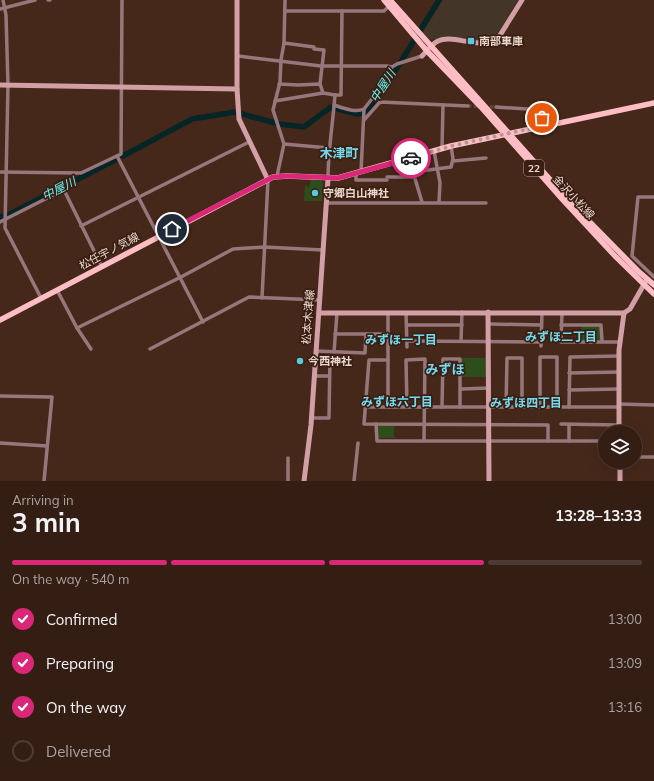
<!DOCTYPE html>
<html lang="en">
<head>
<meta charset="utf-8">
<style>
	body { margin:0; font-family:Mulish,"Noto Sans JP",sans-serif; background:#3f2b22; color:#f1f3f6; height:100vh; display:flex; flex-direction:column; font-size:15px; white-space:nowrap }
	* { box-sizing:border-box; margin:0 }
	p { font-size:13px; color:#a9a2a0 }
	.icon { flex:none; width:22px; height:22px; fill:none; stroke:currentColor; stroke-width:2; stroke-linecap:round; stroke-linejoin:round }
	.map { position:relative; height:481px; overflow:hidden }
	.drawer { display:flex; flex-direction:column; background:#341e14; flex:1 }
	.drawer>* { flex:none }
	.buttons { position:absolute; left:598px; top:425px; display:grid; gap:8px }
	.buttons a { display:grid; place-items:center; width:44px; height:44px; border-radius:50%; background:#341e14; box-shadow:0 4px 16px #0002,0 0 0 1px #4e3c34; font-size:20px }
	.pin { position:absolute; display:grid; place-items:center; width:34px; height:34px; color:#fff; margin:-17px; border:2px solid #fff; border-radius:50%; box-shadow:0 1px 4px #0007 }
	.courier { position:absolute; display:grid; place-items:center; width:40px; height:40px; margin:-20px; border:3px solid #db2777; border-radius:50%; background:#fff; color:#222; box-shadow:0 1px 5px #0007 }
	.head em { font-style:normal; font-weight:700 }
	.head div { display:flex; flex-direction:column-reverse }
	.head { display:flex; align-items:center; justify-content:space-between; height:68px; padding:0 12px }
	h1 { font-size:26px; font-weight:700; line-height:30px }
	.bar { display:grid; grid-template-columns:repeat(4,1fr); gap:6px 4px; align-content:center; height:48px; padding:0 12px }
	.bar i { height:5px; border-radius:3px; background:#4e3c34 }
	.bar .on { background:#db2777 }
	.bar p { grid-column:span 4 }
	ol { padding:0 12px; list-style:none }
	li { display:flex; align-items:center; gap:12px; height:44px }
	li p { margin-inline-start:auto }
	li .icon { padding:4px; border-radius:50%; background:#db2777; color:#fff; stroke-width:4 }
	li:last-child { color:#a9a2a0 }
	li i { width:22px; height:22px; border:2px solid #4e3c34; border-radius:50% }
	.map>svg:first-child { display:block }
</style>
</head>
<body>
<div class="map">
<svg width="654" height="481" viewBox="0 0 654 481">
	<rect width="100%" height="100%" fill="#45281a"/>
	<path fill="#433528" d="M 443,0 L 518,0 L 496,37 L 482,41 L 444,36 L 436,39 L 427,39 L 423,32 Z"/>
	<g fill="#2d4e1a">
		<path d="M 311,179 L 321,180 L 323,183 L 322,201 L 304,201 L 305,186 L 309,187 Z"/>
		<rect x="581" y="326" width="19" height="14"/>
		<rect x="462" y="358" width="24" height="19"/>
		<rect x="378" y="426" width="16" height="12"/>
	</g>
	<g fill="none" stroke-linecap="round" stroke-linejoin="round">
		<g stroke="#062526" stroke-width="5.5">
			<path d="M 279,124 L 304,127 L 331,107 L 357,114 L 366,112 L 397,68 L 439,0"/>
			<path d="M 123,156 L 192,119 L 235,112 L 275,123"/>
			<path d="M 0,217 L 8,215 L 117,159"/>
		</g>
		<path stroke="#5e4235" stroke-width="3.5" stroke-dasharray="3.5 2" stroke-linecap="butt" d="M 468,106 L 496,107"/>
		<g stroke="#97777b" stroke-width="3.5">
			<path d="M 3,0 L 6,15 L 8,85 L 5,228 L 41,298"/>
			<path d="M 48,0 L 50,0"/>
			<path d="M 0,9 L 35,0"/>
			<path d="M 285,11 L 384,11 L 389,6"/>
			<path d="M 284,43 L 314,47 L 314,49 L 324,50 L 320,84"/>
			<path d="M 238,56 L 321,66 L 387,66 L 392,67"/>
			<path d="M 279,84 L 298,85 L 320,84 L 323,93"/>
			<path d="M 335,95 L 341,95 L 342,11"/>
			<path d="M 275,101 L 323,93 L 335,95 C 333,123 328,150 328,179"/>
			<path d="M 334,105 C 343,108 355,113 364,109"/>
			<path d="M 496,107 L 543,110 L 542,126"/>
			<path d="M 364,120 L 380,102 L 468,106"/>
			<path d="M 284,144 L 329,148"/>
			<path d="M 442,148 L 443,105"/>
			<path d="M 434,151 L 440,183 L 439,202"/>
			<path d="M 117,156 L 203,322"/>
			<path d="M 453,161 L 486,158"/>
			<path d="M 0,172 L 81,173 L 121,154 L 122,0"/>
			<path d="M 361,172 L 364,109 L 375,95 L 392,67 L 397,64 L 422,56"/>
			<path d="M 356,174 L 356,180 L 387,180"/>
			<path d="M 277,176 L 284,144 L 273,110 L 280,82 L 281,60 L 284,43 L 285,0"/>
			<path d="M 387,177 L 414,177"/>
			<path d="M 654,197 L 638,197 L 632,256 L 654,277"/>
			<path d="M 422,202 L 413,172 L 451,167 L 453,159 L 451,146"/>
			<path d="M 327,203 L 486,203"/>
			<path d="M 0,222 L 61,191 L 65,192 L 102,267"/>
			<path d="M 81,226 L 249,142"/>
			<path d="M 57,290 L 77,328 L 91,349"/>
			<path d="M 262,298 L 268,180"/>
			<path d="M 406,313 L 407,347"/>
			<path d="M 562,313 L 561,342 L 620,342"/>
			<path d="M 489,324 L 541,325"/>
			<path d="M 407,325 L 462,325"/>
			<path d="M 561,325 L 601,325 L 602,341"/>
			<path d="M 77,328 L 181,277 L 233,249 L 264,247 L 323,250"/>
			<path d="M 335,334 L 388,334"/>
			<path d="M 407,341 L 541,342"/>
			<path d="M 461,341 L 462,312"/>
			<path d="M 541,346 L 542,313"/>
			<path d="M 150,349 L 249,297 L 320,300"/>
			<path d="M 316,351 L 365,353 L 366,334"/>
			<path d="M 334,352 L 337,313"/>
			<path d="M 388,360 L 369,360 L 364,424 L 548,425 L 548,441"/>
			<path d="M 569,373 L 619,372"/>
			<path d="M 314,376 L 329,376"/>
			<path d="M 461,389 L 489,388"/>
			<path d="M 569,390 L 619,389"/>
			<path d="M 0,396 L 52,397 L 44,481"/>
			<path d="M 619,404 L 654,405"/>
			<path d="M 365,407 L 619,407"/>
			<path d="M 388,407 L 388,313"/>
			<path d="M 407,407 L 406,360 L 425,359 L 424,441"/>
			<path d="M 442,407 L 443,359 L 460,359 L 460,407"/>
			<path d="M 506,407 L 507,358 L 522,358 L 522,407"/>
			<path d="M 540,407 L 540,357 L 557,357 L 557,407"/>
			<path d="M 569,407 L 570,357 L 619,356"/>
			<path d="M 311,418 L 329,418 L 330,357 L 315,357"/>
			<path d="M 376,424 L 377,441 L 605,441"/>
			<path d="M 561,424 L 619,425"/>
			<path d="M 569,425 L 569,441"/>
			<path d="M 0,443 L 47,446"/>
			<path d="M 635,457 L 654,457"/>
			<path d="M 288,481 L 288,458"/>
			<path d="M 354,481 L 358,443"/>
		</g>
		<g stroke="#d19fa5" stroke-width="5">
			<path d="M 237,0 L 237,89 L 239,119 L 268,180"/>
			<path d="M 422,56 C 427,51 432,44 438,41 C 453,34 476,49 497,40 L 522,0"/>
			<path d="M 0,85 L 237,89"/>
			<path d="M 488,312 L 489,481"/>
			<path d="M 319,313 L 624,313 L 630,309 L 646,281"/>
			<path d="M 619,432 L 619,350 L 624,313"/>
			<path d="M 304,481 L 311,425 L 328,179"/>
			<path d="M 620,481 L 620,462"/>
		</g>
		<g stroke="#febdc5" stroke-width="5.5">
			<path d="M 384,0 L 427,51 L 481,107 L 562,199 L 615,256 L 654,294"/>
			<path d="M 390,0 L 571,203 L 638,271 L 654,285"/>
			<path d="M 0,320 L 273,177 L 287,176 L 338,178 L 451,146 L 654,103"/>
		</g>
	</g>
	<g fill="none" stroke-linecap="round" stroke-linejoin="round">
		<path stroke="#b09a8f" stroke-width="4" stroke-dasharray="0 7.2" d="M 411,158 L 451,146 L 542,126 L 542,118"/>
		<path stroke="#db2777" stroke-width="5" d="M 172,229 L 273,177 L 288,176 L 338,178 L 411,158"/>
	</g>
	<g fill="#55cae0" stroke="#3a1e11" stroke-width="1.5">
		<rect x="467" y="37" width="8" height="8" rx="2"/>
		<circle cx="315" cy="193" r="4"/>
		<circle cx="300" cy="361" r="4"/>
	</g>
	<g text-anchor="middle" stroke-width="3.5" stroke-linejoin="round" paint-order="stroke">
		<rect fill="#3a1e11" stroke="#b5a095" stroke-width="1" x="524" y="160" width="20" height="16" rx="3"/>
		<g font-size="10" font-weight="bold" fill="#ead7ce">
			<text x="534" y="172">22</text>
		</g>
		<g font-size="11" font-weight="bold" fill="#ead7ce" stroke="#3a1e11" text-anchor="start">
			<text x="479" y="45">南部車庫</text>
			<text x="323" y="197">守郷白山神社</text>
			<text x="308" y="365">今西神社</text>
		</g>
		<g font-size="11" fill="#ead7ce" stroke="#3a1e11">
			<text transform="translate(574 197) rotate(47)" y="4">金沢小松線</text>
			<text transform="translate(109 251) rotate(-28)" y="4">松任宇ノ気線</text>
			<text transform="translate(308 317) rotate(-86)" y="4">松本木津線</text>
		</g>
		<g font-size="12" font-style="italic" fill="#69f2f5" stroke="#3a1e11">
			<text transform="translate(383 86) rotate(-57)" y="4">中屋川</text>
			<text transform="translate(59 189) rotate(-27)" y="4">中屋川</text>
		</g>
		<g font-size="12" font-weight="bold" fill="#73dbef" stroke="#3a1e11">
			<text x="561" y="341">みずほ二丁目</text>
			<text x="401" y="344">みずほ一丁目</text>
			<text x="397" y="406">みずほ六丁目</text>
			<text x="526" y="407">みずほ四丁目</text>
		</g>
		<g font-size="13" font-weight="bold" fill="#73dbef" stroke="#3a1e11">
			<text x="339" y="158">木津町</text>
			<text x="445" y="374">みずほ</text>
		</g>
	</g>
</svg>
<div class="buttons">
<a><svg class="icon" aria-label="layers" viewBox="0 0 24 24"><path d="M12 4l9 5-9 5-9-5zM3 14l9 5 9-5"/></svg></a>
</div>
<div class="pin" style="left:542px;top:118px;background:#ea580c"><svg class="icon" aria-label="bag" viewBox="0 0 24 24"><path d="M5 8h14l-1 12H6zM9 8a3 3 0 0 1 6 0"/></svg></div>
<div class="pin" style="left:172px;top:229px;background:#1f2937"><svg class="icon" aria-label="home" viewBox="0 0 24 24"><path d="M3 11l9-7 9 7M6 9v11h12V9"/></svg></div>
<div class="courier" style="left:411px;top:158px"><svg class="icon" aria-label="car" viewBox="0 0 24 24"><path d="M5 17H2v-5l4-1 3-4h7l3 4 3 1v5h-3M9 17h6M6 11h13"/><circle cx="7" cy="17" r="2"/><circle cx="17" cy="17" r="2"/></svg></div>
</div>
<section class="drawer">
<div class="head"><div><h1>3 min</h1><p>Arriving in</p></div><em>13:28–13:33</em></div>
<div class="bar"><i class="on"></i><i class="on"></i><i class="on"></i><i></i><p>On the way · 540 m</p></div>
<ol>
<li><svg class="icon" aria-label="check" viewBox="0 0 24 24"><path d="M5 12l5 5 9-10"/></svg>Confirmed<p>13:00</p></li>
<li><svg class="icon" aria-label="check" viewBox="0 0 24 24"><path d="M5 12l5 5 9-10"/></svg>Preparing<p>13:09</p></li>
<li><svg class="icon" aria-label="check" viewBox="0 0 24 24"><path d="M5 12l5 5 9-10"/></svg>On the way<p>13:16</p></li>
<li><i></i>Delivered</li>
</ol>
</section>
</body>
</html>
